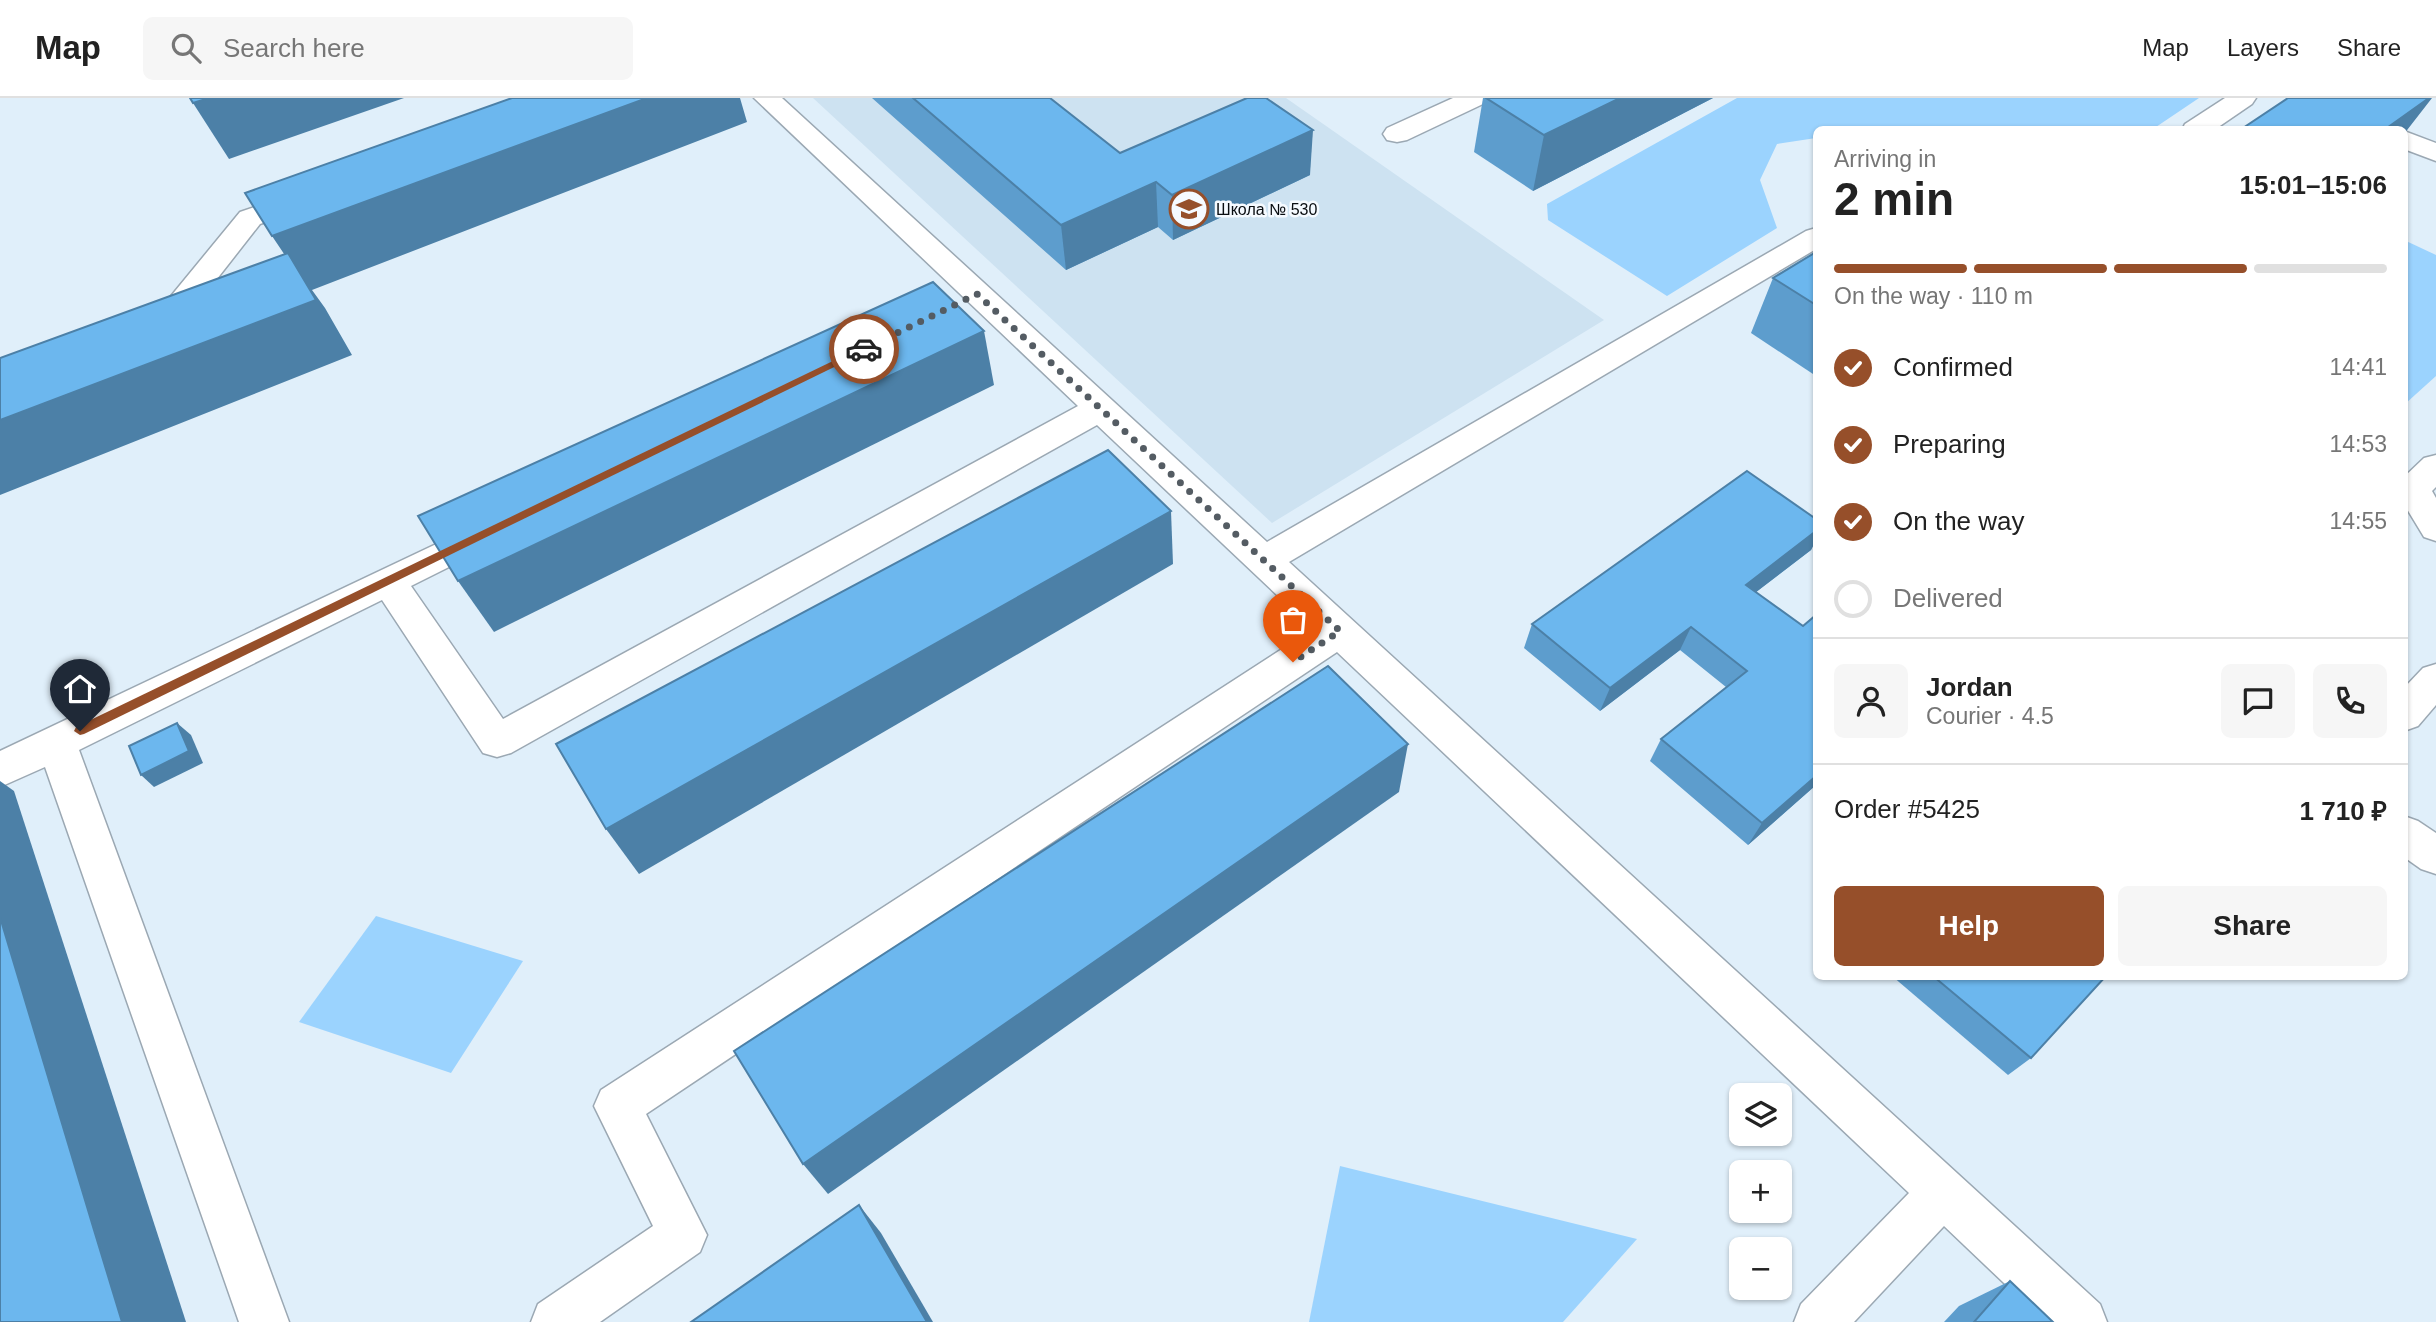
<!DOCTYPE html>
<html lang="en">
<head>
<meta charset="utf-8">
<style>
	body { margin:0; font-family:Arial,sans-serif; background:#f6f6f6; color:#222; height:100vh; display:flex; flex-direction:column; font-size:26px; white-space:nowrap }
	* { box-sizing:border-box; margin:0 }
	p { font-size:23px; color:#767676 }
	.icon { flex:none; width:38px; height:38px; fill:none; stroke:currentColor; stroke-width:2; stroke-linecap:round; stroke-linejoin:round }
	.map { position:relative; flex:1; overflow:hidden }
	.drawer { position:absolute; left:1813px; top:28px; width:595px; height:854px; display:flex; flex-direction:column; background:#fff; border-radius:10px; box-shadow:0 2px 5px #0004 }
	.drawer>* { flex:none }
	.controls { position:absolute; left:1729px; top:985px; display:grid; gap:14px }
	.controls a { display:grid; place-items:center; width:63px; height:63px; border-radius:10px; background:#fff; box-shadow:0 2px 5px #0004; font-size:35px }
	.pin { position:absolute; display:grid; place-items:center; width:60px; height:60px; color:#fff; margin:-72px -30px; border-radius:50% 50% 50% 0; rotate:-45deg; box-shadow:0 0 7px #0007 }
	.pin .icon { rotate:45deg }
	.courier { position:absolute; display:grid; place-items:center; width:70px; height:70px; margin:-35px; border:5px solid #964f2a; border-radius:50%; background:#fff; color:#222; box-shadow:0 2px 9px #0007 }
	.summary em { font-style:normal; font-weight:600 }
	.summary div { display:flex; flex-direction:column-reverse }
	.summary { display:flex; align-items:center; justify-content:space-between; height:119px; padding:0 21px }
	h1 { font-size:46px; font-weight:600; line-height:52px }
	.bar { display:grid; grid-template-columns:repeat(4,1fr); gap:10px 7px; align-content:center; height:84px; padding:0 21px }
	.bar i { height:9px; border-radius:5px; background:#e0e0e0 }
	.bar .selected { background:#964f2a }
	.bar p { grid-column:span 4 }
	.line { display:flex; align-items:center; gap:18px; padding:0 21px; border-top:2px solid #e0e0e0 }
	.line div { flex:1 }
	.round { display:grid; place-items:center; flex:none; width:74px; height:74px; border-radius:10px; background:#f6f6f6 }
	ol { padding:0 21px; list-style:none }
	li { display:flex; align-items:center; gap:21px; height:77px }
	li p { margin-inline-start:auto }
	li .icon { padding:7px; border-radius:50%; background:#964f2a; color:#fff; stroke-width:4 }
	li:last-child { color:#767676 }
	li i { width:38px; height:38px; border:4px solid #e0e0e0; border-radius:50% }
	.button { display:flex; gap:14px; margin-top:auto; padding:14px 21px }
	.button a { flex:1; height:80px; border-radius:10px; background:#964f2a; color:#fff; font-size:28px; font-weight:600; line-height:80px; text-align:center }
	.button a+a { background:#f6f6f6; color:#222 }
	header { display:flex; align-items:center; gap:42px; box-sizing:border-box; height:98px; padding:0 35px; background:#fff; border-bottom:2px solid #e0e0e0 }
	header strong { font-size:33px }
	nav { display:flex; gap:38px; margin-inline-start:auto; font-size:24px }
	.search { width:490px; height:63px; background:#f6f6f6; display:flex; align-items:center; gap:18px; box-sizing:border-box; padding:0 24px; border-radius:10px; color:#767676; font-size:26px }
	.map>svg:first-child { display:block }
</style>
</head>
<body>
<header>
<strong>Map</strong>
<div class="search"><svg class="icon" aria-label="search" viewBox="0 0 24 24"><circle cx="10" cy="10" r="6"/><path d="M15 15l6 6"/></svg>Search here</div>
<nav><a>Map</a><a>Layers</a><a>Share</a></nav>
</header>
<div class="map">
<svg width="2436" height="1224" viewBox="0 0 2436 1224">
	<rect width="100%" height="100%" fill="#e0effa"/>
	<path fill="#cde2f1" d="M 813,0 L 1286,0 L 1604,222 L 1272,425 Z"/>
	<g fill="#9bd3fe">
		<path d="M 1737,0 L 2199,0 L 2153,31 L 1816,32 L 1816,40 L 1777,46 L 1760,82 L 1777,130 L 1667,198 L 1548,122 L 1547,106 Z"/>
		<path d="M 2404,142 L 2436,157 L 2436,278 L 2405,306 Z"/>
		<path d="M 376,818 L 523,863 L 451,975 L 299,924 Z"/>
		<path d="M 1340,1068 L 1637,1141 L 1563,1224 L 1309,1224 Z"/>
	</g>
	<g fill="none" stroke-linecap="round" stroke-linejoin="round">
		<defs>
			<g id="minor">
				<path d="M 754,0 L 782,0 L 1267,444 L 1806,133 L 1816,130 L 1816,151 L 1289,464 L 2100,1206 L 2107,1224 L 2045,1224 L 1944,1128 L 1854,1224 L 1794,1224 L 1801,1206 L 1909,1095 L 1337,554 L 646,1016 L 707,1137 L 700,1154 L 600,1224 L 531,1224 L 538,1206 L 653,1128 L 594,1008 L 601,992 L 1313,531 L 1097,327 L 511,655 L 497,659 L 483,655 L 382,502 L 79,652 L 289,1224 L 239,1224 L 45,669 L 0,689 L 0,653 L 489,421 L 501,425 L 506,434 L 501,443 L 411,488 L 503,621 L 1078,308 Z"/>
				<path d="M 1453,0 L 1487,0 L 1483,6 L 1407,42 L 1397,44 L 1387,42 L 1383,36 L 1387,30 Z"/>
				<path d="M 2225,0 L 2256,0 L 2252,6 L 2214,32 L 2182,32 L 2185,26 Z"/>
				<path d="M 2404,33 L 2436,45 L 2436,63 L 2404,51 Z"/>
				<path d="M 308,91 L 318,94 L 322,100 L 318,106 L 260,126 L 184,223 L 156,233 L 145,230 L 141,223 L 145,216 L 162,209 L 240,114 Z"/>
				<path d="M 2436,357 L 2436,389 L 2432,393 L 2436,400 L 2436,443 L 2424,439 L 2404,406 L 2404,379 L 2424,360 Z"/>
				<path d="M 2436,566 L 2436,607 L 2418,628 L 2404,633 L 2404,590 L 2423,570 Z"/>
				<path d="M 2404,718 L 2418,723 L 2436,735 L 2436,776 L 2421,771 L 2404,759 Z"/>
			</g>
		</defs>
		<use href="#minor" stroke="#9ba8b3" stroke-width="3"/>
		<use href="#minor" fill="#fff" fill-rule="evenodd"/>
	</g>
	<g fill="#5d9dcd">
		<path d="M 872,0 L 1050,0 L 1120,55 L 1310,77 L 1173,142 L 1158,129 L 1066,172 Z"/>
		<path d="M 1483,0 L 1713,0 L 1533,93 L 1474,54 Z"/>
		<path d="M 1816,154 L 1816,278 L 1751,235 L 1773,180 Z"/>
		<path d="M 1816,421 L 1816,442 L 1811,452 L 1756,494 L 1816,687 L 1748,747 L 1650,663 L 1661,641 L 1726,589 L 1680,552 L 1600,613 L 1524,550 L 1532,526 Z"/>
		<path d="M 1892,878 L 2106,878 L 2031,960 L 2008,977 Z"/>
		<path d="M 2010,1183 L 2053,1224 L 1944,1224 L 1959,1208 Z"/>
	</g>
	<g fill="#4c80a7">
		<path d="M 209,0 L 404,0 L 229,61 L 193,5 Z"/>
		<path d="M 647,0 L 740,0 L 747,24 L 312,192 L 325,210 L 352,257 L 0,397 L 0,322 L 309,193 L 272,138 Z"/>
		<path d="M 1620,0 L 1713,0 L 1533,93 L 1544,37 Z"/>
		<path d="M 2429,0 L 2432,0 L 2404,36 L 2404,32 L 2384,32 Z"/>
		<path d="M 1313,32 L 1310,77 L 1173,142 L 1172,97 Z"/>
		<path d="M 1156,84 L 1158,129 L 1066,172 L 1061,127 Z"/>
		<path d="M 984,233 L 994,287 L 494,534 L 458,483 Z"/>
		<path d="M 1171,413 L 1173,466 L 639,776 L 606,731 Z"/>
		<path d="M 1816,433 L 1816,442 L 1811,452 L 1734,511 L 1746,487 Z"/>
		<path d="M 1691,529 L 1680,552 L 1600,613 L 1610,590 Z"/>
		<path d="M 177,625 L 191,637 L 203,665 L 154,689 L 141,677 Z"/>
		<path d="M 1408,646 L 1399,694 L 828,1096 L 803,1066 Z"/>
		<path d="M 1816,678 L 1816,687 L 1748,747 L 1762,725 Z"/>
		<path d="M 0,683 L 14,693 L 186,1224 L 122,1224 L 0,819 Z"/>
		<path d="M 859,1107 L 881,1135 L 933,1224 L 927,1224 Z"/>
	</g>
	<g fill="#6cb7ee" stroke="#4c80a7" stroke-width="2">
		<path d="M 190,0 L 209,0 L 193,5 Z"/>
		<path d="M 512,0 L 647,0 L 272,138 L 245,95 Z"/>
		<path d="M 913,0 L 1050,0 L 1120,55 L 1247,0 L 1266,0 L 1313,32 L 1172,97 L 1156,84 L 1061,127 Z"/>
		<path d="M 1486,0 L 1620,0 L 1544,37 Z"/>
		<path d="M 2288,0 L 2429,0 L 2384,32 L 2240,32 Z"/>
		<path d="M 1816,154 L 1816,207 L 1773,180 Z"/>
		<path d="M 288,155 L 316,202 L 0,322 L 0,260 Z"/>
		<path d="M 933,184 L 984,233 L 458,483 L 418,418 Z"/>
		<path d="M 1108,352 L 1171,413 L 606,731 L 556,646 Z"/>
		<path d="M 1747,373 L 1816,421 L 1816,433 L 1746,487 L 1803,528 L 1816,517 L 1816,678 L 1762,725 L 1661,641 L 1747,573 L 1691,529 L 1610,590 L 1532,526 Z"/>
		<path d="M 1328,568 L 1408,646 L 803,1066 L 734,953 Z"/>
		<path d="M 177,625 L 189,653 L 141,677 L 129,648 Z"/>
		<path d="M 0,819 L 94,1132 L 122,1224 L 0,1224 Z"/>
		<path d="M 1933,878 L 2106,878 L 2031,960 Z"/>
		<path d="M 859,1107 L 927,1224 L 691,1224 Z"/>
		<path d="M 2010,1183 L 2053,1224 L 1974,1224 Z"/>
	</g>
	<path fill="#964f2a" d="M 864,248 L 867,249 L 867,253 L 84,636 L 80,637 L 74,633 L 76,629 Z"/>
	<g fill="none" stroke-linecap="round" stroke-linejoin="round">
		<path stroke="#545c63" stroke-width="7" stroke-dasharray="0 12.6" d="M 864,251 L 977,196 L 1340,533 L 1293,564"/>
	</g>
	<defs>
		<symbol id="school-ring" viewBox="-11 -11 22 22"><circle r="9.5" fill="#f5faff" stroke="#964f2a" stroke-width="1.5"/><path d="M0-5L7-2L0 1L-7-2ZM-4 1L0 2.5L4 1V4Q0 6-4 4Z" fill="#964f2a"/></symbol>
	</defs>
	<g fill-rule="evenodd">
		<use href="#school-ring" x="1167" y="89" width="44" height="44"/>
	</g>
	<g text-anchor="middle" stroke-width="5" stroke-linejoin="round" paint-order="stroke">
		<g font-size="16" fill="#090d11" stroke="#f5faff" text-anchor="start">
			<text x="1216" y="117">Школа № 530</text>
		</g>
	</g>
</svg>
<div class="controls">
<a><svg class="icon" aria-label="layers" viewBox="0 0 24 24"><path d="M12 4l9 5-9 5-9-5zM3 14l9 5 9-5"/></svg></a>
<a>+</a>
<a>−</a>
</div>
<div class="pin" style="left:1293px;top:564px;background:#ea580c"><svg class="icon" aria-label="bag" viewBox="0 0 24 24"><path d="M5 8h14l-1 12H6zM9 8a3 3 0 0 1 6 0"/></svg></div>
<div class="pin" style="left:80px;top:633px;background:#1f2937"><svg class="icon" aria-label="home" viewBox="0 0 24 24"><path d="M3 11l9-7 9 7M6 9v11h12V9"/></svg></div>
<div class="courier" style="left:864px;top:251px"><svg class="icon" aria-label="car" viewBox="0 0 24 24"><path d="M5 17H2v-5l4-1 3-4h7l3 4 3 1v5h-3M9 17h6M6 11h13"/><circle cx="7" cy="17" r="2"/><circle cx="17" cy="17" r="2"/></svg></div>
<section class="drawer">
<div class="summary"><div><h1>2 min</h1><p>Arriving in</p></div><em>15:01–15:06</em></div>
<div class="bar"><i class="selected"></i><i class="selected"></i><i class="selected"></i><i></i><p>On the way · 110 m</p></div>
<ol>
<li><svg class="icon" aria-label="check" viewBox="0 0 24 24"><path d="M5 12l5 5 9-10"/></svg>Confirmed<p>14:41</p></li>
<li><svg class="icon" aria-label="check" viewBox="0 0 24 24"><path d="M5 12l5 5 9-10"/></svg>Preparing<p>14:53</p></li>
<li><svg class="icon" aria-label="check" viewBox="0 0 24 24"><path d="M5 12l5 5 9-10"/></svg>On the way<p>14:55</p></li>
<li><i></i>Delivered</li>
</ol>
<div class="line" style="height:126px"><a class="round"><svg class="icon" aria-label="person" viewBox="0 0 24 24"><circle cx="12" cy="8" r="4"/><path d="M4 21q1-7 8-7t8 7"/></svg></a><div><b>Jordan</b><p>Courier · 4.5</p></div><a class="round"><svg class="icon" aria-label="chat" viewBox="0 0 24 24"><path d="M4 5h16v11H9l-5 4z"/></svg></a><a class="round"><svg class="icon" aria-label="phone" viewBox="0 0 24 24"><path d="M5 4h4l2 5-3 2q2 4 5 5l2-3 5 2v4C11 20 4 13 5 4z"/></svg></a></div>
<div class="line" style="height:91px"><div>Order #5425</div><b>1 710 ₽</b></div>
<div class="button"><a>Help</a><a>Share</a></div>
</section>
</div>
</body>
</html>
